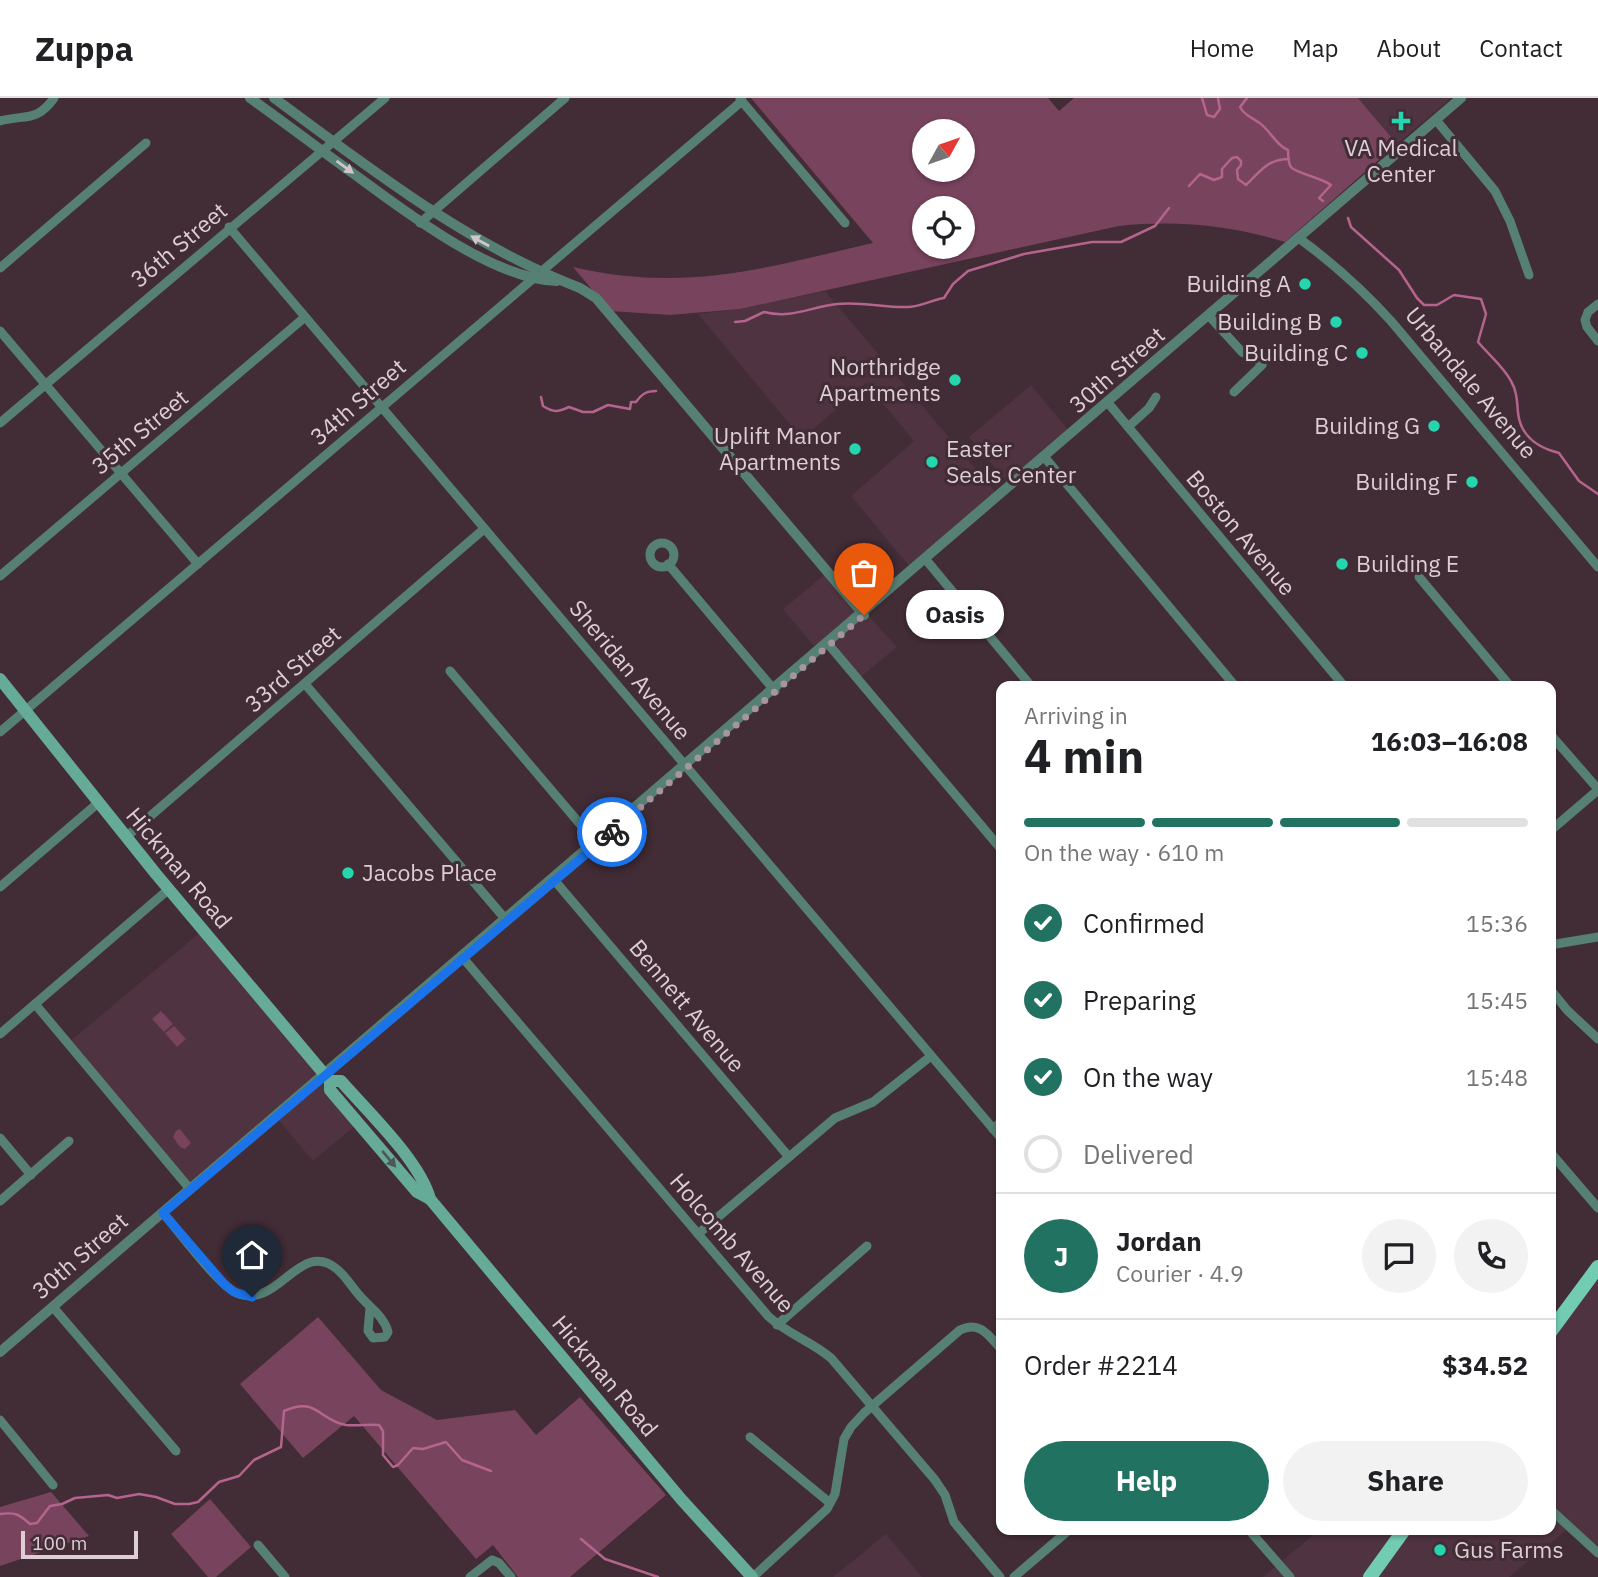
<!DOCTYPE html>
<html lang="en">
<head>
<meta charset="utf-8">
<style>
	body { margin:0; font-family:"IBM Plex Sans",sans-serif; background:#f2f2f2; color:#202124; height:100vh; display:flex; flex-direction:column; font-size:26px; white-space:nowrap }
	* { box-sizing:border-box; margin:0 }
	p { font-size:23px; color:#757577 }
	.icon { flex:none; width:38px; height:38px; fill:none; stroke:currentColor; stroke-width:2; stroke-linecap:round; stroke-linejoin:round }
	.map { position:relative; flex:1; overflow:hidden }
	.drawer { position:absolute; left:996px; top:583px; width:560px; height:854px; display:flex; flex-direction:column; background:#fff; border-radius:14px; box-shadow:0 2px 5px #0004 }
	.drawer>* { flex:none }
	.needle { width:46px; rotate:50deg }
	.fabs { position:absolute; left:912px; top:21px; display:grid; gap:14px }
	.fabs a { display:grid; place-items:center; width:63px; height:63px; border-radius:50%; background:#fff; box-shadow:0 2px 5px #0004; font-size:35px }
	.scale { position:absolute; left:21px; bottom:18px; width:117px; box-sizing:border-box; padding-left:7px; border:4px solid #dcced4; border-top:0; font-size:19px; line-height:24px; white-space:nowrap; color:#dcced4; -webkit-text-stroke:5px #422c36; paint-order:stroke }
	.pin { position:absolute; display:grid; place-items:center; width:60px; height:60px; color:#fff; margin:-72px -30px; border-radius:50% 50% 50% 0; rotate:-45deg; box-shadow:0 0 7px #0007 }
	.pin .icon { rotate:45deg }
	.courier { position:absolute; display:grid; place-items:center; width:70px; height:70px; margin:-35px; border:5px solid #1a73e8; border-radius:50%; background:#fff; color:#222; box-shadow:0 2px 9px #0007 }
	.bubble { position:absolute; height:49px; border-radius:24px; background:#fff; box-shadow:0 2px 5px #0004; font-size:23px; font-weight:800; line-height:49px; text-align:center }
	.overview em { font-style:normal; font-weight:800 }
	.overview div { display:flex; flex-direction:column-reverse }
	.overview { display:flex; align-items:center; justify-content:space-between; height:119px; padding:0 28px }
	h1 { font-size:46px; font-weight:800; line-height:52px }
	.bar { display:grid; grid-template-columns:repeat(4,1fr); gap:10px 7px; align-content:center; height:84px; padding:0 28px }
	.bar i { height:9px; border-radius:5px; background:#e0e0e0 }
	.bar .current { background:#227262 }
	.bar p { grid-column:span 4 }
	.line { display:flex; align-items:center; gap:18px; padding:0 28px; border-top:2px solid #e0e0e0 }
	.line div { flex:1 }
	.round { display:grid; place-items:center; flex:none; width:74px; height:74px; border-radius:37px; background:#f2f2f2 }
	ol { padding:0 28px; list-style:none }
	li { display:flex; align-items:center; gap:21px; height:77px }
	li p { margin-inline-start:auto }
	li .icon { padding:7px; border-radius:50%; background:#227262; color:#fff; stroke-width:4 }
	li:last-child { color:#757577 }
	li i { width:38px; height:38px; border:4px solid #e0e0e0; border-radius:50% }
	.cta { display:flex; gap:14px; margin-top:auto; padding:14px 28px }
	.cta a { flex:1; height:80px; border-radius:42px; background:#227262; color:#fff; font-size:28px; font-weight:800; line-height:80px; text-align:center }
	.cta a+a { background:#f2f2f2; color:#202124 }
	header { display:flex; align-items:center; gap:42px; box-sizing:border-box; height:98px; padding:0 35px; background:#fff; border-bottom:2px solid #e0e0e0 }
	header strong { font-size:33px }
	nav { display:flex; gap:38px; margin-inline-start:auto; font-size:24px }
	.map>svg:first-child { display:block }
</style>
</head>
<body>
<header>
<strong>Zuppa</strong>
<nav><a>Home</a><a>Map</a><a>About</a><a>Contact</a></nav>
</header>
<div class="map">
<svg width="1598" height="1479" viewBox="0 0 1598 1479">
	<rect width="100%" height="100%" fill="#422c36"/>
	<g fill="#4f3340">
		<path d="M 1358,0 L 1451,0 L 1397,46 Z"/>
		<path d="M 825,193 L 997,396 L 1008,385 L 969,339 L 1031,287 L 1073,338 L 914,474 L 851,398 L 914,343 L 866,285 L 802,341 L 698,216 L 740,211 Z"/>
		<path d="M 828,474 L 897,549 L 857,582 L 829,548 L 820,555 L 783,511 Z"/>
		<path d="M 203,832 L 363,1021 L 313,1063 L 276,1019 L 190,1091 L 68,945 Z"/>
		<path d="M 1598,1169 L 1598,1455 L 1570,1429 L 1509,1479 L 1263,1479 L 1319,1432 L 1550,1432 L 1551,1234 Z"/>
		<path d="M 886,1436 L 922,1479 L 833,1479 Z"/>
	</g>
	<g fill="#77435d" fill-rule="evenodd">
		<path d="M 751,0 L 1048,0 L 1059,13 L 1074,0 L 1358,0 L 1397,46 L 1285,144 C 1229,127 1177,122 1119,128 L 740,211 L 670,217 L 610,213 L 573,169 C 685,195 765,170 873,145 ZM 924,33 L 962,33 L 962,72 L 924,72 ZM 924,110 L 962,110 L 962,149 L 924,149 Z"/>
		<path d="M 161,913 L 173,926 L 164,934 L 152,921 Z"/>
		<path d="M 174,928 L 186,941 L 177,949 L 165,935 Z"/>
		<path d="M 180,1031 L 191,1045 L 185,1051 L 180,1049 L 173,1039 L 176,1033 Z"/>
		<path d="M 318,1219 L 381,1292 L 437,1322 L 515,1312 L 536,1337 L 580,1299 L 666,1397 L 570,1479 L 518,1479 L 493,1447 L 476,1461 L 354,1318 L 303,1360 L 240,1286 Z"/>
		<path d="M 51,1394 L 89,1438 L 0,1468 L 0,1409 Z"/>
		<path d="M 210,1401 L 251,1449 L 216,1479 L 208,1479 L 171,1436 Z"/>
	</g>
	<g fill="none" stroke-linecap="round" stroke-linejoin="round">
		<g stroke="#b5648d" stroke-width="2.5">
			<path d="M 1202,0 L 1207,17 L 1214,19 L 1220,11 L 1218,0"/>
			<path d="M 1247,0 L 1240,9 C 1245,18 1250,18 1258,24 C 1270,31 1275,47 1288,52 C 1288,57 1288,65 1291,69 C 1293,74 1322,80 1331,87 L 1319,100 L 1323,103"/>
			<path d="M 1189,88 L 1200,76 L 1214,82 L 1222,79 L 1222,71 L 1232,60 L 1237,59 L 1241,63 L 1241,67 L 1237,72 L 1238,81 L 1246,87 C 1260,74 1267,61 1289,61"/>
			<path d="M 1348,120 L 1351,129 L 1399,172 L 1417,200 L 1424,207 L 1437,207 L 1454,197 L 1481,201 L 1486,216 L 1478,244 C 1489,257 1503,268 1511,283 C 1517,293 1517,304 1518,315 C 1521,340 1539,350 1559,355 L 1579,383 L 1598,396"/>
			<path d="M 735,224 L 745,223 L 764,214 C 792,221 810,209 837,206 C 860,203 885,210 908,209 C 919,209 932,202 944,200 L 953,186 L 968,173 L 1024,156 L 1092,144 L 1121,144 L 1155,128 L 1169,110"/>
			<path d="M 541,299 L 543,308 C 554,315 558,314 569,309 L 583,314 L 593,314 L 608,307 L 630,311 L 631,304 L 636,304 C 642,296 646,293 656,293"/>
			<path d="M 0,1416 C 15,1414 19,1416 30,1426 L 37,1425 L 50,1408 L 62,1406 L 75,1400 L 108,1397 L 117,1400 L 139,1396 L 156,1399 L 175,1406 L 189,1406 L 198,1404 L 219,1384 L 239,1378 L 254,1362 L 281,1349 L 284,1313 C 317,1298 318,1322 346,1327 C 357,1328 368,1326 379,1327 L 383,1333 L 383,1357 L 393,1369 L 398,1367 L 413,1350 L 423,1351 L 446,1344 L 462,1362 L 491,1373"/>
			<path d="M 581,1441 L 605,1461 L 658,1479"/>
		</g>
		<g stroke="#568073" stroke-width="9">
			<path d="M 740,1 L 845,125"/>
			<path d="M 1436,22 L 1495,93 L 1510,123 L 1529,177"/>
			<path d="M 0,23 C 25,16 36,25 54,0"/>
			<path d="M 420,125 L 565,0"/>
			<path d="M 229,129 L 1001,1040"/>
			<path d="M 1300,141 C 1334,166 1363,192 1391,223 L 1598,469"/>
			<path d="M 0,170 L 146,45"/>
			<path d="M 1598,206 L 1588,214 L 1585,222 L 1587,229 L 1598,243"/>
			<path d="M 1210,219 L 1242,254 L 1256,260 L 1262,267 L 1234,294"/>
			<path d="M 0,233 L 198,466"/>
			<path d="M 1109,306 L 1344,588"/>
			<path d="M 0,325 L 385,0"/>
			<path d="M 1128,329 L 1149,310 L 1156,299"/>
			<path d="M 1046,361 L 1235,588"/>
			<circle cx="662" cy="457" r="12"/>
			<path d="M 927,463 L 1031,588"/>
			<path d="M 668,466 L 775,593"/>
			<path d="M 0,478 L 305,219"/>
			<path d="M 1419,479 L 1510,588"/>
			<path d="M 829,547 L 1001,751"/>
			<path d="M 450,573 L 597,746"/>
			<path d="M 305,586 L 507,823"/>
			<path d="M 0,634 L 742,3"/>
			<path d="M 1550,636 L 1598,691"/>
			<path d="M 1550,733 L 1598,692"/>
			<path d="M 126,739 L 484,431"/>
			<path d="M 555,783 L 789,1059"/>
			<path d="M 0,789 L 98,705"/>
			<path d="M 1550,847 L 1598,839"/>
			<path d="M 463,860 L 768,1218 C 787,1236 811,1243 831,1260 L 935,1382 L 945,1397 L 954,1424 L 1000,1479"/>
			<path d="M 1550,891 L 1567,912 L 1598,941"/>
			<path d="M 35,906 L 190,1091"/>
			<path d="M 0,936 L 169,791"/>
			<path d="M 993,1031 L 1001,1024"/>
			<path d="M 0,1040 L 31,1077"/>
			<path d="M 1550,1054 L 1598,1110"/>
			<path d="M 0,1103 L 69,1043"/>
			<path d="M 163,1115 C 178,1132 220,1190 239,1196 C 279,1210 301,1139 338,1172 C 346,1179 352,1189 359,1197 C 369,1209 384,1218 388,1234 L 385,1239 L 373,1240 L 368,1233 L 370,1210"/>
			<path d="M 698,1136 L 835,1020 L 873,1004 L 931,958"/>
			<path d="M 53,1209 L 176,1353"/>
			<path d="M 777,1227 L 867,1148"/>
			<path d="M 0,1322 L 53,1387"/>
			<path d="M 750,1339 L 830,1405"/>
			<path d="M 1550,1411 L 1598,1455"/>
			<path d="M 1249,1432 L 1290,1479"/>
			<path d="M 258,1447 L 285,1479"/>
			<path d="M 470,1479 L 492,1462 L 499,1465 L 511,1479"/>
			<path d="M 753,1479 L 827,1411 L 835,1396 L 844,1341 L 851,1329 L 864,1315 L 960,1232 C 980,1222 989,1238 1001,1251"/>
			<path d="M 1014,1479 L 1069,1432"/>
		</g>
		<g stroke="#568073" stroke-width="10">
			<path d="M 250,0 C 285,25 319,51 354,76 C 404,113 494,182 557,183"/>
			<path d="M 274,0 C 371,71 466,146 580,190 L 596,200 L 864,517"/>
			<path d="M 0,1254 C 489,838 977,421 1461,0"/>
		</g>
		<g stroke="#66ab97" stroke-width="12">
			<path d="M 0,581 L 156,776 L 330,983 L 330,992 L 417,1094 L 430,1101 L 681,1401 L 752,1479"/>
			<path d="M 330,983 L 341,983 C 368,1014 420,1063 430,1101"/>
		</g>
		<g stroke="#71ccb2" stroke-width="14">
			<path d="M 1550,1234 L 1598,1169"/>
			<path d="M 1370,1479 L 1404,1432"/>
		</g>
	</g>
	<defs><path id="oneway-solid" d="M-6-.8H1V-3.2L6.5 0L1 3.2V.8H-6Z" transform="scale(1.75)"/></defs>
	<g fill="#cfc6ca">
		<use href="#oneway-solid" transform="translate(345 69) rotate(36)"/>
		<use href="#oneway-solid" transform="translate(480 143) rotate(-151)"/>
	</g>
	<use fill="#4f5858" href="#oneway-solid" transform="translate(389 1061) rotate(50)"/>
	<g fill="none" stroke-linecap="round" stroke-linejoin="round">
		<path stroke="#a6959d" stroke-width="7" stroke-dasharray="0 12.6" d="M 612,734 L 864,517"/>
		<path stroke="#1a73e8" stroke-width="9" d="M 252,1199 L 234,1194 L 225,1187 L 163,1115 L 612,734"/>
	</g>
	<g fill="#24d5ae" stroke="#422c36" stroke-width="2.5">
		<path d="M1397.5 12.5h7v7h7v7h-7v7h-7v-7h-7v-7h7z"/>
		<circle cx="1305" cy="186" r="7"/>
		<circle cx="1336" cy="224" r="7"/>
		<circle cx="1362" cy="255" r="7"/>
		<circle cx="955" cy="282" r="7"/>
		<circle cx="1434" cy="328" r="7"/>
		<circle cx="855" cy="351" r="7"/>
		<circle cx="932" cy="364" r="7"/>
		<circle cx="1472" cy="384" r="7"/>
		<circle cx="1342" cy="466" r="7"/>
		<circle cx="348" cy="775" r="7"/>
		<circle cx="1440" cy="1452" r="7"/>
	</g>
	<g text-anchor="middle" stroke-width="6" stroke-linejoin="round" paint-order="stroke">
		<g font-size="23" fill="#dcced4" stroke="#422c36" text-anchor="end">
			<text x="1401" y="58" text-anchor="middle">VA Medical<tspan x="1401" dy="26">Center</tspan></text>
			<text x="1291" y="194">Building A</text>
			<text x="1322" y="232">Building B</text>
			<text x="1348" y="263">Building C</text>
			<text x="941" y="277">Northridge<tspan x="941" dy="26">Apartments</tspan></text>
			<text x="1420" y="336">Building G</text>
			<text x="841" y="346">Uplift Manor<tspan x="841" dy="26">Apartments</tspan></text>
			<text x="946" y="359" text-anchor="start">Easter<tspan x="946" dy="26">Seals Center</tspan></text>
			<text x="1458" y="392">Building F</text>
			<text x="1356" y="474" text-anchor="start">Building E</text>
			<text x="362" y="783" text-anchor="start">Jacobs Place</text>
			<text x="1454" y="1460" text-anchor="start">Gus Farms</text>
		</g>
		<g font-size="23" fill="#dcced4" stroke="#422c36">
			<text transform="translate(179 147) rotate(-40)" y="8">36th Street</text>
			<text transform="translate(1117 272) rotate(-41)" y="8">30th Street</text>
			<text transform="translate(1471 285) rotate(50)" y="8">Urbandale Avenue</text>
			<text transform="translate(358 304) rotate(-41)" y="8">34th Street</text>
			<text transform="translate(140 334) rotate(-40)" y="8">35th Street</text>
			<text transform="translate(1241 435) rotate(50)" y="8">Boston Avenue</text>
			<text transform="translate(293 571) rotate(-41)" y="8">33rd Street</text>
			<text transform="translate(630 572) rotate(50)" y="8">Sheridan Avenue</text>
			<text transform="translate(179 770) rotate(50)" y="8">Hickman Road</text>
			<text transform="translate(687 908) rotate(50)" y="8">Bennett Avenue</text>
			<text transform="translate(732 1145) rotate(49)" y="8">Holcomb Avenue</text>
			<text transform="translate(80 1158) rotate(-41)" y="8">30th Street</text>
			<text transform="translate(605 1278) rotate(50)" y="8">Hickman Road</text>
		</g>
	</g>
</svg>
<div class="fabs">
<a><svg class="needle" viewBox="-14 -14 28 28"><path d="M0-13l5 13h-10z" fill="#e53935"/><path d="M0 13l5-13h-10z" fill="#757577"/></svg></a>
<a><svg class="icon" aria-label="locate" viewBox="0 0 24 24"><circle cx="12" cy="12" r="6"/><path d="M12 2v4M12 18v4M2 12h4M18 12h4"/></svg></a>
</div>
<div class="scale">100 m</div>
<div class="pin" style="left:864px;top:517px;background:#ea580c"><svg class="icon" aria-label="bag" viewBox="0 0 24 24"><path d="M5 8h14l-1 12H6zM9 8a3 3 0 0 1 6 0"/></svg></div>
<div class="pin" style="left:252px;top:1199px;background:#1f2937"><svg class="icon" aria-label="home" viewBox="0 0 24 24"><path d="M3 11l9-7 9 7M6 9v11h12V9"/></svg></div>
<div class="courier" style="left:612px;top:734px"><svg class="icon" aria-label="bike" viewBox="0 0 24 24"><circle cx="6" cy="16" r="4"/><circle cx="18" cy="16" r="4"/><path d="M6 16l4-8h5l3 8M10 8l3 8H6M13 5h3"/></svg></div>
<div class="bubble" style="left:906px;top:492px;width:98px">Oasis</div>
<section class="drawer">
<div class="overview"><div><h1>4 min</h1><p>Arriving in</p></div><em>16:03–16:08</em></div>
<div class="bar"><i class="current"></i><i class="current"></i><i class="current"></i><i></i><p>On the way · 610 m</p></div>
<ol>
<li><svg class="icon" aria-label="check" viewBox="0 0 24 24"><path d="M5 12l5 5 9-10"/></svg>Confirmed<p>15:36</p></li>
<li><svg class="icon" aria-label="check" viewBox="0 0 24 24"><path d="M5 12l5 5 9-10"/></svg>Preparing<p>15:45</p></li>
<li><svg class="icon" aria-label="check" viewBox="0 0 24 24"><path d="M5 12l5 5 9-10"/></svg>On the way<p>15:48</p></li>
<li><i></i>Delivered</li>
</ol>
<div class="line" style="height:126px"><b class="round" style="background:#227262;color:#fff">J</b><div><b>Jordan</b><p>Courier · 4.9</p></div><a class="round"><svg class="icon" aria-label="chat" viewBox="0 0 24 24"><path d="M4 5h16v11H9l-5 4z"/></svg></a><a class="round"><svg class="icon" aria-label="phone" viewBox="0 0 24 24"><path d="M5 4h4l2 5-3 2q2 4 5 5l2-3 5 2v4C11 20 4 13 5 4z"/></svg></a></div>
<div class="line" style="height:91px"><div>Order #2214</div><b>$34.52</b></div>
<div class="cta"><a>Help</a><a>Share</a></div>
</section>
</div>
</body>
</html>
